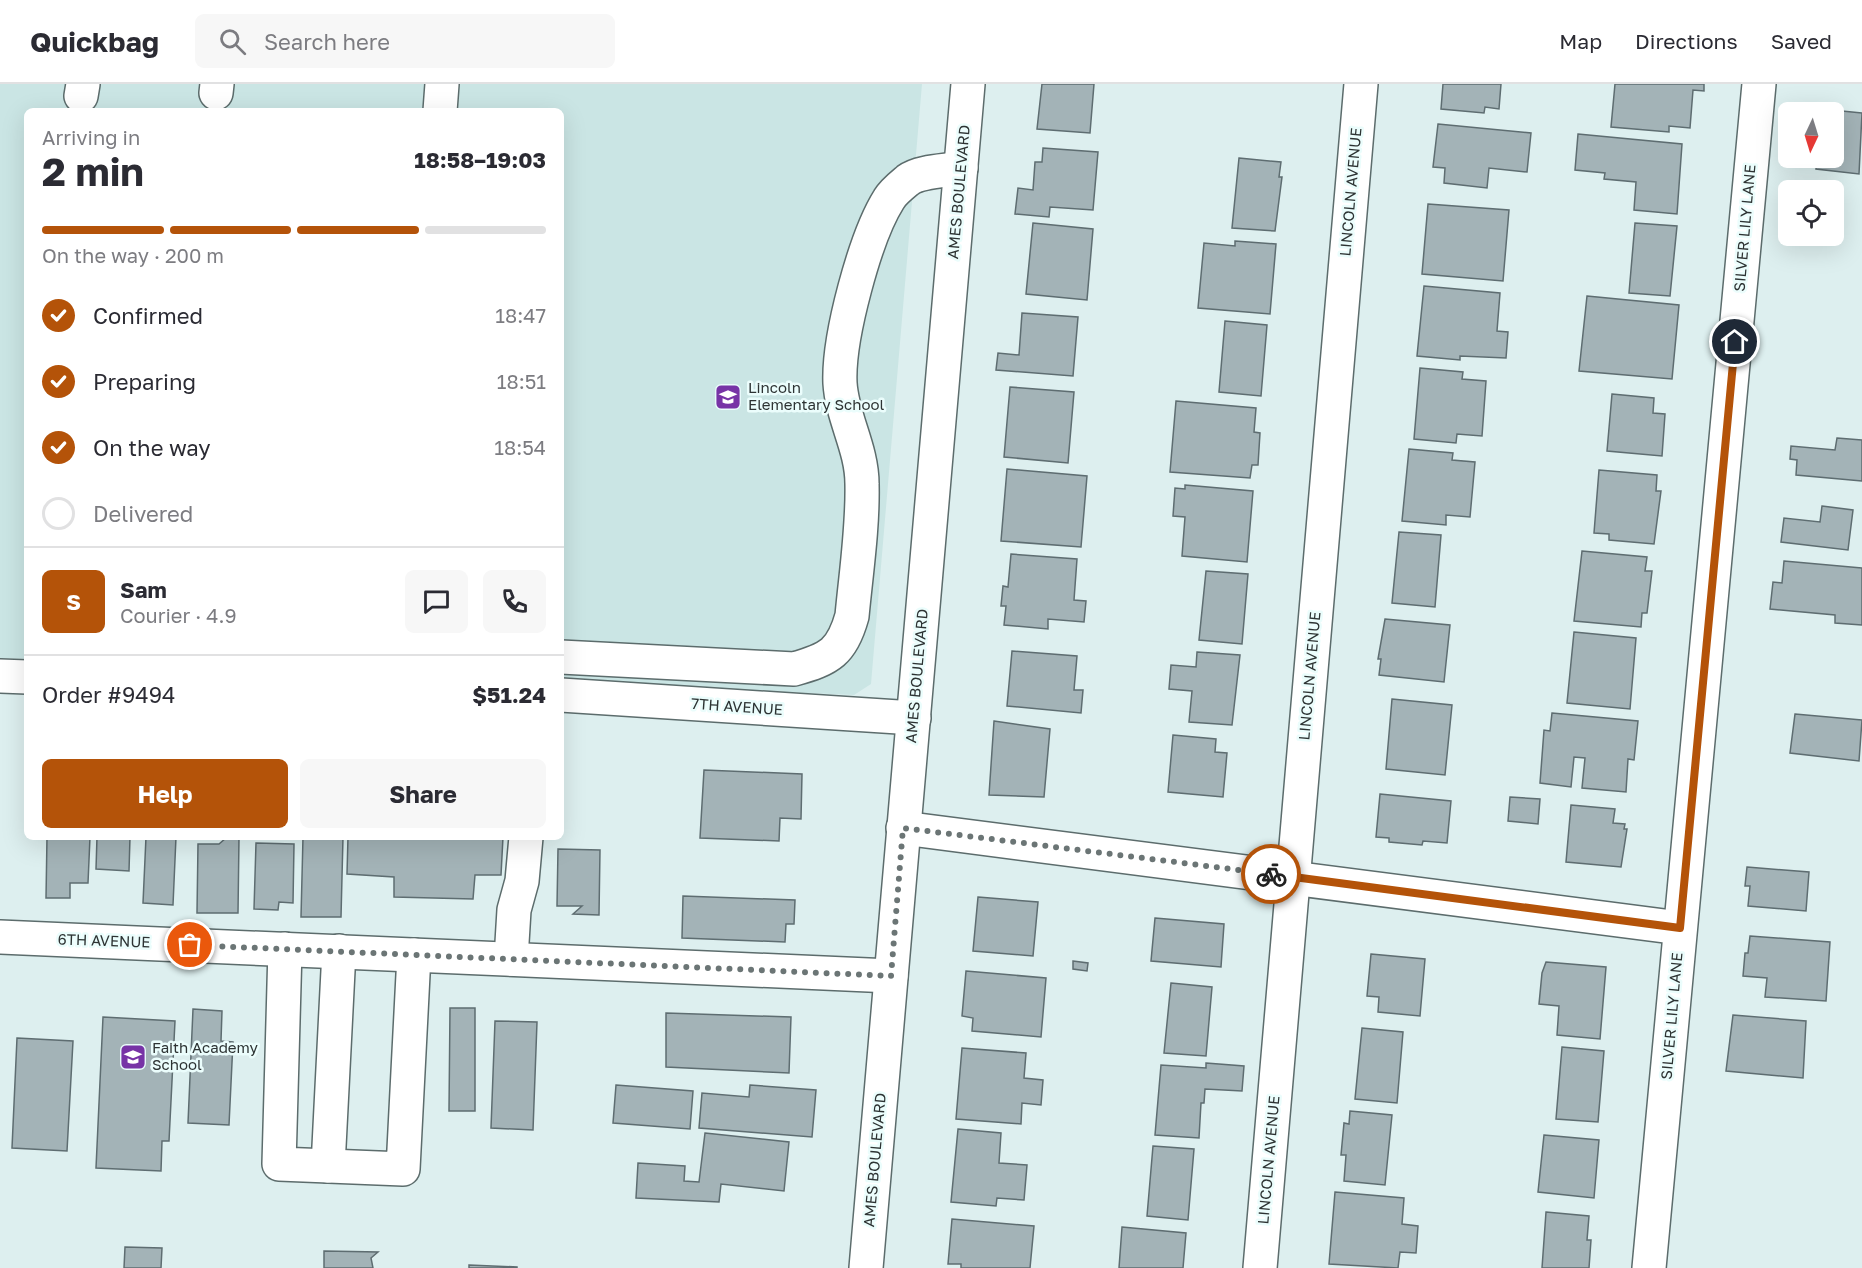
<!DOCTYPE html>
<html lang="en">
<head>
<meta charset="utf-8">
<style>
	body { margin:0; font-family:"Golos Text",sans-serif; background:#f7f7f7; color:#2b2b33; height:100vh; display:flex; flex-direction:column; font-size:22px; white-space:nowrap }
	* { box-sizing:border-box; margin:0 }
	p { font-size:20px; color:#7c7c81 }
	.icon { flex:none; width:33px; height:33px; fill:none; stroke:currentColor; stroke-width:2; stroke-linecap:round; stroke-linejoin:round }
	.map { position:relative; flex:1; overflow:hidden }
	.sheet { position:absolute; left:24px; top:24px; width:540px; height:732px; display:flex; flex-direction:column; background:#fff; border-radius:9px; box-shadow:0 6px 24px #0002 }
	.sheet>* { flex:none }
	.needle { width:39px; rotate:184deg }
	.buttons { position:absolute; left:1778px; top:18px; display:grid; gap:12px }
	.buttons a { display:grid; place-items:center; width:66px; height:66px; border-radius:9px; background:#fff; box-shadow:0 6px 24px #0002; font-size:30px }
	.pin { position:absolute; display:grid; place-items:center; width:51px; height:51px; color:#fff; margin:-26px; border:3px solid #fff; border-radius:50%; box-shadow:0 2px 6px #0007 }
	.courier { position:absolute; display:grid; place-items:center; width:60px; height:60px; margin:-30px; border:4px solid #b45309; border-radius:50%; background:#fff; color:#222; box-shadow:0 2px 8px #0007 }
	.headline em { font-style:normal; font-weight:700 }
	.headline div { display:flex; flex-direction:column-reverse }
	.headline { display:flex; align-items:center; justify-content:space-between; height:102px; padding:0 18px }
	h1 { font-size:39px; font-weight:700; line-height:45px }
	.bar { display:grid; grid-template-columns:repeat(4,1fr); gap:9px 6px; align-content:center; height:72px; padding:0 18px }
	.bar i { height:8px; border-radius:4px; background:#e1e1e2 }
	.bar .selected { background:#b45309 }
	.bar p { grid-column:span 4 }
	.line { display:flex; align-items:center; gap:15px; padding:0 18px; border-top:2px solid #e1e1e2 }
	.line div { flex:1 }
	.round { display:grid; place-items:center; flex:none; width:63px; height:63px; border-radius:9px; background:#f7f7f7 }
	ol { padding:0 18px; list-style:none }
	li { display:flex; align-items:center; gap:18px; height:66px }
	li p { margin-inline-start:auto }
	li .icon { padding:6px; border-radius:50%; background:#b45309; color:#fff; stroke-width:4 }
	li:last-child { color:#7c7c81 }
	li i { width:33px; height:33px; border:3px solid #e1e1e2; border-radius:50% }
	.cta { display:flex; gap:12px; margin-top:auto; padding:12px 18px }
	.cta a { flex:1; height:69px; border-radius:9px; background:#b45309; color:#fff; font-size:24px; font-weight:700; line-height:69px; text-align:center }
	.cta a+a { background:#f7f7f7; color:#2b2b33 }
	header { display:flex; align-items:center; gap:36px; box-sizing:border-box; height:84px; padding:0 30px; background:#fff; border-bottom:2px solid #e1e1e2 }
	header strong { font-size:28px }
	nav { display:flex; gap:33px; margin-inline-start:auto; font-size:21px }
	.search { width:420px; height:54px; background:#f7f7f7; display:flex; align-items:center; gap:15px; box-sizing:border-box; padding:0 21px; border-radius:9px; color:#7c7c81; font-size:22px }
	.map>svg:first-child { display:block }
</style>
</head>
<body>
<header>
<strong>Quickbag</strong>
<div class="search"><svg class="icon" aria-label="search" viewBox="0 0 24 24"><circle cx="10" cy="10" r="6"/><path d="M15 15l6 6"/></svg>Search here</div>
<nav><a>Map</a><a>Directions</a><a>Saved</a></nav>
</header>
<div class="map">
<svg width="1862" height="1184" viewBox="0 0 1862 1184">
	<rect width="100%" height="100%" fill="#ddefef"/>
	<path fill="#cae5e4" d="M 0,0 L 922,0 L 871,600 L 854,611 L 561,598 L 561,27 L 27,27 L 27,575 L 0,574 Z"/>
	<g fill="#a3b3b7" stroke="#5e6d71" stroke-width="1.5">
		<path d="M 1042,0 L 1094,0 L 1090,49 L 1037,45 Z"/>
		<path d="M 1443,0 L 1501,0 L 1499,25 L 1485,23 L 1484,29 L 1441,25 Z"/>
		<path d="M 1615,0 L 1704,0 L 1704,7 L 1693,6 L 1690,44 L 1669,42 L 1669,48 L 1611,43 Z"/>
		<path d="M 1822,25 L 1862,29 L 1859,90 L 1816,85 L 1817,74 L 1833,74 L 1833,28 L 1821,28 Z"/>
		<path d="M 1438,40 L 1531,49 L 1527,88 L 1489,84 L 1487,104 L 1444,99 L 1445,84 L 1433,83 Z"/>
		<path d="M 1578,50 L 1682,60 L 1677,130 L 1634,126 L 1636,98 L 1604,95 L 1605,89 L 1575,86 Z"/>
		<path d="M 1043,64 L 1098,68 L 1093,126 L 1050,123 L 1049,133 L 1015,130 L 1018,104 L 1033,106 L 1035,78 L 1042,78 Z"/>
		<path d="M 1239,74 L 1281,78 L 1279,93 L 1282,93 L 1275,147 L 1232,144 Z"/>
		<path d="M 1428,120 L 1509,126 L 1503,197 L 1422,190 Z"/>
		<path d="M 1033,139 L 1093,145 L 1087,216 L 1026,210 Z"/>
		<path d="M 1635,139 L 1677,142 L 1670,212 L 1629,209 Z"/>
		<path d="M 1235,157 L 1276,160 L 1270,230 L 1198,224 L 1204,159 L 1235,162 Z"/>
		<path d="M 1424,202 L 1500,209 L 1497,247 L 1508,248 L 1506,274 L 1460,272 L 1460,276 L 1417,272 Z"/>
		<path d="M 1587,212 L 1679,221 L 1672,295 L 1579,287 Z"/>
		<path d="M 1022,229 L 1078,233 L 1073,292 L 996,286 L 998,269 L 1019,271 Z"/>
		<path d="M 1225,237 L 1267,241 L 1261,312 L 1219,308 Z"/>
		<path d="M 1420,284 L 1463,288 L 1462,295 L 1486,297 L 1482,352 L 1457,350 L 1456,359 L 1414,355 Z"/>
		<path d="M 1010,303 L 1074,308 L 1068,379 L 1004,373 Z"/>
		<path d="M 1612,310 L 1654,314 L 1653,329 L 1665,330 L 1662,372 L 1607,367 Z"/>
		<path d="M 1176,317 L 1256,324 L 1254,348 L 1260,349 L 1258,381 L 1252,381 L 1250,394 L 1170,388 Z"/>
		<path d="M 1837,354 L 1862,356 L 1862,397 L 1796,391 L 1797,376 L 1790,375 L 1791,362 L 1835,366 Z"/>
		<path d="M 1409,365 L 1453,369 L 1452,376 L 1475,378 L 1470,433 L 1446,431 L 1446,441 L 1402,437 Z"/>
		<path d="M 1007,385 L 1087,392 L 1081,463 L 1001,457 Z"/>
		<path d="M 1599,386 L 1657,391 L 1656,407 L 1661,407 L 1654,460 L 1609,456 L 1609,450 L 1594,449 Z"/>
		<path d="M 1185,401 L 1253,407 L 1247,478 L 1182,472 L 1185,433 L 1173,432 L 1175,404 L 1185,405 Z"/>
		<path d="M 1822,422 L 1853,426 L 1848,466 L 1781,458 L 1784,434 L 1820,438 Z"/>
		<path d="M 1399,448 L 1441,451 L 1435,523 L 1392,519 Z"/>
		<path d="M 1582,467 L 1647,473 L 1645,487 L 1652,487 L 1647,529 L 1642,529 L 1641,543 L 1574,537 Z"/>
		<path d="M 1011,470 L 1077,475 L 1074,516 L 1086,517 L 1084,538 L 1048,535 L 1048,545 L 1004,541 L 1006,522 L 1001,522 L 1003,502 L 1008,503 Z"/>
		<path d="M 1784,477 L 1862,484 L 1862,541 L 1835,539 L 1835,531 L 1770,525 L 1773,498 L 1782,499 Z"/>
		<path d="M 1206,487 L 1248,490 L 1242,560 L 1199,556 Z"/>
		<path d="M 1385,535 L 1450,541 L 1444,598 L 1379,591 L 1381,575 L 1378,575 Z"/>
		<path d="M 1574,548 L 1636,554 L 1630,625 L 1567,619 Z"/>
		<path d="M 1012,567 L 1077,572 L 1074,606 L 1083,606 L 1081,629 L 1007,622 Z"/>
		<path d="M 1197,568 L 1240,571 L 1232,641 L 1189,638 L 1192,607 L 1169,605 L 1171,581 L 1196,583 Z"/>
		<path d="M 1392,615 L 1452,621 L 1445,691 L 1386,685 Z"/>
		<path d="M 1552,629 L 1638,637 L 1634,676 L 1628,675 L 1626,708 L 1582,704 L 1585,674 L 1574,673 L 1571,703 L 1540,699 L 1544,646 L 1550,647 Z"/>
		<path d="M 1795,630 L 1862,636 L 1859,677 L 1790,669 Z"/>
		<path d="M 994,637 L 1050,645 L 1044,713 L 989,711 Z"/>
		<path d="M 1173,651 L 1216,655 L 1215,668 L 1227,669 L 1223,713 L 1168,708 Z"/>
		<path d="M 704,686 L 802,690 L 801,735 L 780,734 L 779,757 L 700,754 Z"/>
		<path d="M 1380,710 L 1451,717 L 1447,759 L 1423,757 L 1422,761 L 1389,758 L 1389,754 L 1376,753 Z"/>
		<path d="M 1510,713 L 1540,715 L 1538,740 L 1508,737 Z"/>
		<path d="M 1571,721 L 1615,725 L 1613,739 L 1625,740 L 1624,745 L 1627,745 L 1621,783 L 1566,778 Z"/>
		<path d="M 47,753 L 90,753 L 88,799 L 70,799 L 70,814 L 46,814 Z"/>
		<path d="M 97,753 L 130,753 L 129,787 L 96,785 Z"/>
		<path d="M 146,753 L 176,753 L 173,821 L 143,819 Z"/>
		<path d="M 303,753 L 343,753 L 341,833 L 301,833 Z"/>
		<path d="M 348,753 L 503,753 L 501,791 L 475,791 L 473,815 L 394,813 L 394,793 L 347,790 Z"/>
		<path d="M 226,754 L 239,754 L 238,829 L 197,829 L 198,760 L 219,760 Z"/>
		<path d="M 256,759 L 294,760 L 293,819 L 279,818 L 278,826 L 254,825 Z"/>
		<path d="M 558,765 L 600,766 L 599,831 L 573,830 L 582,822 L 557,822 Z"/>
		<path d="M 1747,783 L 1809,788 L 1806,827 L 1748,822 L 1750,802 L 1745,802 Z"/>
		<path d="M 683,812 L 795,816 L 794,840 L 786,840 L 785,858 L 682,854 Z"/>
		<path d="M 978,813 L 1038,818 L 1033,872 L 973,867 Z"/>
		<path d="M 1155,834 L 1224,840 L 1221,883 L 1151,877 Z"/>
		<path d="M 1750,852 L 1830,858 L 1826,917 L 1765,913 L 1767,894 L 1743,892 L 1745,869 L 1748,869 Z"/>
		<path d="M 1371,870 L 1425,875 L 1420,932 L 1378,928 L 1379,913 L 1367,912 Z"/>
		<path d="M 1073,877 L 1088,879 L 1087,887 L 1073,885 Z"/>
		<path d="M 1546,878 L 1606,883 L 1600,955 L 1557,951 L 1559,922 L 1539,920 L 1542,889 Z"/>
		<path d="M 966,887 L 1046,894 L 1041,953 L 972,947 L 973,934 L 962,932 Z"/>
		<path d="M 1171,899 L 1212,903 L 1206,972 L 1164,969 Z"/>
		<path d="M 450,924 L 475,924 L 475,1027 L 449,1027 Z"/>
		<path d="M 193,925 L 222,927 L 221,957 L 233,958 L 229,1041 L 188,1039 Z"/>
		<path d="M 666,929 L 791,933 L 789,989 L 666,983 Z"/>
		<path d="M 1733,931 L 1806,937 L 1803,994 L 1726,987 Z"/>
		<path d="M 103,933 L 175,937 L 169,1057 L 162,1057 L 161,1087 L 96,1084 Z"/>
		<path d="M 495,937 L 537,938 L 533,1046 L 491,1044 Z"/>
		<path d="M 1362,944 L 1403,948 L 1397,1019 L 1355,1015 Z"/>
		<path d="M 17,954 L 73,957 L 67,1067 L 12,1064 Z"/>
		<path d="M 1562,963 L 1604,967 L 1598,1038 L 1556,1035 Z"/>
		<path d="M 962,964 L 1026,969 L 1024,994 L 1043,996 L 1041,1021 L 1022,1019 L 1021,1040 L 956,1035 Z"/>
		<path d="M 1206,979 L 1244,982 L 1242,1007 L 1205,1005 L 1204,1019 L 1201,1019 L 1199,1054 L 1155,1051 L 1161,981 L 1206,984 Z"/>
		<path d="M 616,1001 L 693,1007 L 690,1045 L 613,1039 Z"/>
		<path d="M 750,1001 L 816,1006 L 812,1053 L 699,1044 L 702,1009 L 749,1013 Z"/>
		<path d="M 1350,1027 L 1392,1031 L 1385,1101 L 1344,1097 L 1346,1071 L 1341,1071 L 1344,1039 L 1349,1040 Z"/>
		<path d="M 958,1045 L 1001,1049 L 999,1079 L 1027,1081 L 1024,1116 L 997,1114 L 996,1122 L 951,1118 Z"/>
		<path d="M 705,1049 L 789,1058 L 784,1107 L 721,1100 L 719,1118 L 636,1114 L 638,1079 L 685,1082 L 684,1097 L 699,1098 Z"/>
		<path d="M 1544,1051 L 1599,1056 L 1594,1114 L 1538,1108 Z"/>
		<path d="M 1153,1062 L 1194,1065 L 1188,1136 L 1147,1132 Z"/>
		<path d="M 1335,1108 L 1404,1114 L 1402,1140 L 1418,1142 L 1416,1169 L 1400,1168 L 1398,1184 L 1329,1180 Z"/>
		<path d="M 1546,1128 L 1589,1132 L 1587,1156 L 1591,1156 L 1589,1184 L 1542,1184 Z"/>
		<path d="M 952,1135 L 1034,1142 L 1030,1184 L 961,1184 L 961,1180 L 948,1180 Z"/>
		<path d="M 1122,1143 L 1186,1149 L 1183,1184 L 1119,1184 Z"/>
		<path d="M 125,1163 L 162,1164 L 161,1184 L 124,1184 Z"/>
		<path d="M 324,1167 L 378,1168 L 371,1174 L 373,1184 L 324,1184 Z"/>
		<path d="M 469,1181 L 517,1183 L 517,1184 L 469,1184 Z"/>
	</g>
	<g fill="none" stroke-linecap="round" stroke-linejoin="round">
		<defs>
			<g id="minor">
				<path d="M 216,9 L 217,0"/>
				<path d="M 81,12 L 83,0"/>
				<path d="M 440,27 L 442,0"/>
				<path d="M 561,573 L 794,585 C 830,575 842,568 852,532 C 856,489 863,444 862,400 C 862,364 842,334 840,299 C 838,254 865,153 889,115 C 893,108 902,101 908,96 C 920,87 947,87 961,84"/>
				<path d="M 0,592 L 27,593"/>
				<path d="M 561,611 L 914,634"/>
				<path d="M 903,744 L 1680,844"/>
				<path d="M 0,853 L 891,892"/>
				<path d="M 285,865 L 279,1080 L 403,1085 L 414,871"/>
				<path d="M 511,875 L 514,826 L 522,797 L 526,753"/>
				<path d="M 328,1082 L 339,867"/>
				<path d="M 866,1184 L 968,0"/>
				<path d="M 1260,1184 L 1361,0"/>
				<path d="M 1649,1184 L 1759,0"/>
			</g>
		</defs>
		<use href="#minor" stroke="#5c6c6c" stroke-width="36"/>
		<use href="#minor" stroke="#fff" stroke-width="33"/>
	</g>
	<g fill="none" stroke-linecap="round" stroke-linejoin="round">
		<path stroke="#6b7575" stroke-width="6" stroke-dasharray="0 10.8" d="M 190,861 L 891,892 L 903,744 L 1271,790"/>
		<path stroke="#b45309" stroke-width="8" d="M 1271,790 L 1680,844 L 1735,258"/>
	</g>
	<defs>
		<symbol id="school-square" viewBox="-11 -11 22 22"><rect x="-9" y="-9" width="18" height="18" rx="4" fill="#7733a6" stroke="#ebfdfc"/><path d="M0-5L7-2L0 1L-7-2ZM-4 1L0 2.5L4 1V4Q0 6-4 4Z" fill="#fff"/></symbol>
	</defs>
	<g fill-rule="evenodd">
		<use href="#school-square" x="713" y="298" width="30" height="30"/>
		<use href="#school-square" x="118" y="958" width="30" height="30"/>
	</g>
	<g text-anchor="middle" stroke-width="5" stroke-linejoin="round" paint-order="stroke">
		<g font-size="15" fill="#2d3333" stroke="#ebfdfc">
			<text transform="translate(959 108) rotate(-85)" y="5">AMES BOULEVARD</text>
			<text transform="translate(1351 108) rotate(-85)" y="5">LINCOLN AVENUE</text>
			<text transform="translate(1745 144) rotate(-85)" y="5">SILVER LILY LANE</text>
			<text transform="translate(917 592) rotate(-85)" y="5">AMES BOULEVARD</text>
			<text transform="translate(1310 592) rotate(-85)" y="5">LINCOLN AVENUE</text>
			<text transform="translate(737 623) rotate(4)" y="5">7TH AVENUE</text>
			<text transform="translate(104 857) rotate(2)" y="5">6TH AVENUE</text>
			<text transform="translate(1672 932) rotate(-85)" y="5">SILVER LILY LANE</text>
			<text transform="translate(875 1076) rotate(-85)" y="5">AMES BOULEVARD</text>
			<text transform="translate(1269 1076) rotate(-85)" y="5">LINCOLN AVENUE</text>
		</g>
		<g font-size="15" fill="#2d3333" stroke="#ebfdfc" text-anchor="start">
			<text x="748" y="309">Lincoln<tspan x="748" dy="17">Elementary School</tspan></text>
			<text x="152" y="969">Faith Academy<tspan x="152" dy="17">School</tspan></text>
		</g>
	</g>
</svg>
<div class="buttons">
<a><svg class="needle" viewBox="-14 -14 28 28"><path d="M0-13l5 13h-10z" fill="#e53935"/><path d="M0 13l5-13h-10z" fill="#7c7c81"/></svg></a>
<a><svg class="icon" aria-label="locate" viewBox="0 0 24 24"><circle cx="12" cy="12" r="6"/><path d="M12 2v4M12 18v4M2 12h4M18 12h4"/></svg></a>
</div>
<div class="pin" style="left:190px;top:861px;background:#ea580c"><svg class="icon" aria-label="bag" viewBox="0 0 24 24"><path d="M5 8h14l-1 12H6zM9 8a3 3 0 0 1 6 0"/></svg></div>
<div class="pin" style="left:1735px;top:258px;background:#1f2937"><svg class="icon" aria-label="home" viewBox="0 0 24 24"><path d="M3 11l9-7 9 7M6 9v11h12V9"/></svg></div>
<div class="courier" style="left:1271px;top:790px"><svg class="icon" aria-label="bike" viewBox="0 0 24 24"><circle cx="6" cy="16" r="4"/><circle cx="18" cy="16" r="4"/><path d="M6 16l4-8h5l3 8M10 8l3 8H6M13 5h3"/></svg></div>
<section class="sheet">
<div class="headline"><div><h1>2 min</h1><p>Arriving in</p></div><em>18:58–19:03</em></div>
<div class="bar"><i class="selected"></i><i class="selected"></i><i class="selected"></i><i></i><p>On the way · 200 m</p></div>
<ol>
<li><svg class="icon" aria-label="check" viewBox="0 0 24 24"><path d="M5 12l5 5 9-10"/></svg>Confirmed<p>18:47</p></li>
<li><svg class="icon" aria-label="check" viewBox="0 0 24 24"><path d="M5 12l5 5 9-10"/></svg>Preparing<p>18:51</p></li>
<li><svg class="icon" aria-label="check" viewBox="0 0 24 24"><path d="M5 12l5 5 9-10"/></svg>On the way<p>18:54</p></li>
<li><i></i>Delivered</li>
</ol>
<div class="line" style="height:108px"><b class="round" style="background:#b45309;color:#fff">S</b><div><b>Sam</b><p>Courier · 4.9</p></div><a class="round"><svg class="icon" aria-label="chat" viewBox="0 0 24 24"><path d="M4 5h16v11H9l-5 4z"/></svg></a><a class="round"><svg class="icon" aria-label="phone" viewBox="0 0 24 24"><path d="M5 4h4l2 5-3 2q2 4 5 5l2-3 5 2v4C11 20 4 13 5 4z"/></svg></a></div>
<div class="line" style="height:78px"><div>Order #9494</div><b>$51.24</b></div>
<div class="cta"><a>Help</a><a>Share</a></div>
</section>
</div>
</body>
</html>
